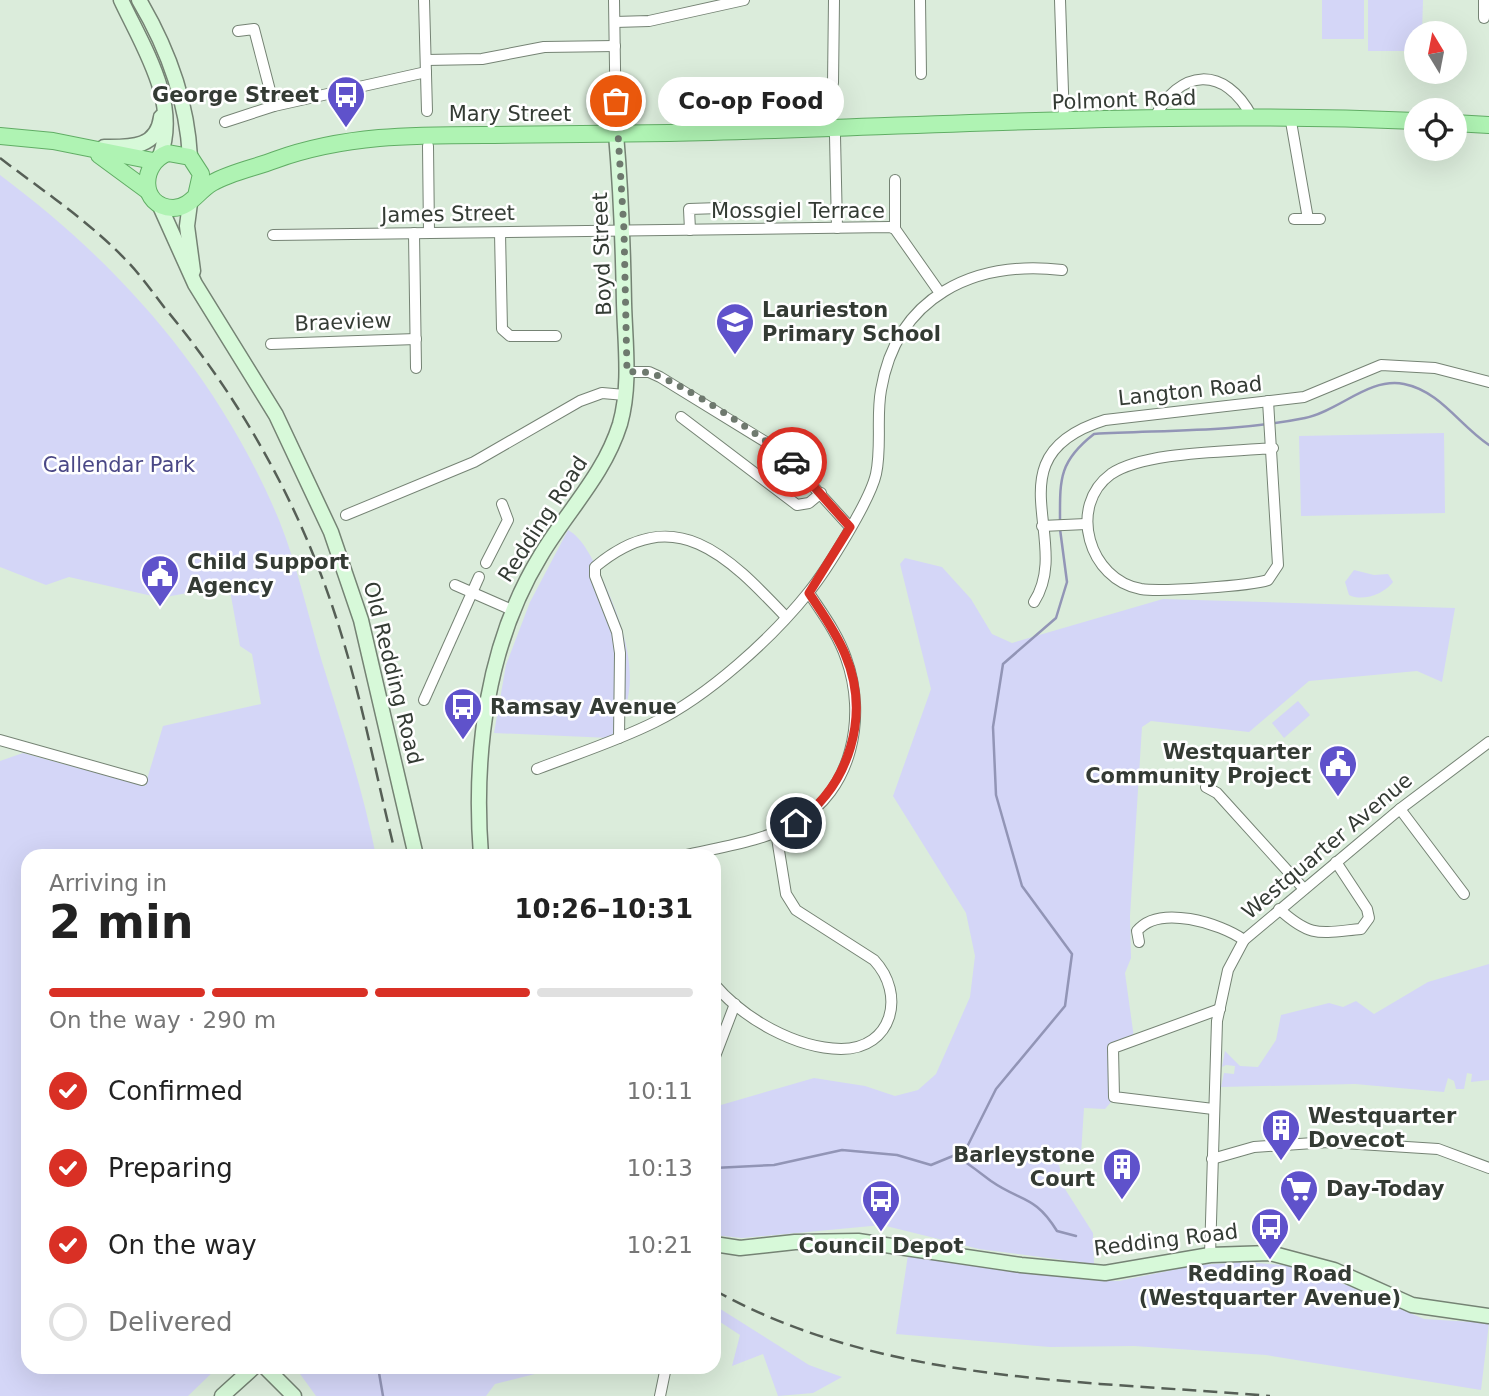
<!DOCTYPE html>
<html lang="en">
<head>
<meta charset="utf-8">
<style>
	body { margin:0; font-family:"DejaVu Sans",sans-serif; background:#f2f2f2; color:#222; height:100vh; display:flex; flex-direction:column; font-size:26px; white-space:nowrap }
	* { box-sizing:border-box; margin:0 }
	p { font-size:23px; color:#767676 }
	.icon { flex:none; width:38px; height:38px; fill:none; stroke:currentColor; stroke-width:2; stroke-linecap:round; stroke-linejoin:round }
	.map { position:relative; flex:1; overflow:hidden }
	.drawer { position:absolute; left:21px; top:849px; width:700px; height:525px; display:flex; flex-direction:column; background:#fff; border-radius:21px; box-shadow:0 7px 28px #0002 }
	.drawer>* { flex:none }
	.needle { width:46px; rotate:350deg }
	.controls { position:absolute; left:1404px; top:21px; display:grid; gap:14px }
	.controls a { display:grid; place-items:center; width:63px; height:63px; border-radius:50%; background:#fff; box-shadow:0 7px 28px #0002; font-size:35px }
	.pin { position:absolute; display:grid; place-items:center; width:60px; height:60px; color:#fff; margin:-30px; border:4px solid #fff; border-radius:50%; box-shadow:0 2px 7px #0007 }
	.courier { position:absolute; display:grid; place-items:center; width:70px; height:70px; margin:-35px; border:5px solid #d93025; border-radius:50%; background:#fff; color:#222; box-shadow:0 2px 9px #0007 }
	.bubble { position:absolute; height:49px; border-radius:24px; background:#fff; box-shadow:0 7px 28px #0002; font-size:23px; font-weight:700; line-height:49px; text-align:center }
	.headline em { font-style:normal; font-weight:700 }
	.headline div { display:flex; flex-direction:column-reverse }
	.headline { display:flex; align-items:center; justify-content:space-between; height:119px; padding:0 28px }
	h1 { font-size:46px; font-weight:700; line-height:52px }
	.bar { display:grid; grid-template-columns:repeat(4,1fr); gap:10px 7px; align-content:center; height:84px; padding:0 28px }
	.bar i { height:9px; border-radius:5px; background:#e0e0e0 }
	.bar .active { background:#d93025 }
	.bar p { grid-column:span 4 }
	ol { padding:0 28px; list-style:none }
	li { display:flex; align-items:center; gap:21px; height:77px }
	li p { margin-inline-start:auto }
	li .icon { padding:7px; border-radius:50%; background:#d93025; color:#fff; stroke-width:4 }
	li:last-child { color:#767676 }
	li i { width:38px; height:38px; border:4px solid #e0e0e0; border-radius:50% }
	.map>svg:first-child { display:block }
</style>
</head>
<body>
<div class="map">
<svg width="1489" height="1396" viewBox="0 0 1489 1396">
	<rect width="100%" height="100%" fill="#dbecdb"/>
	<g fill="#d4d6f7">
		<rect x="1322" y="0" width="42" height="39"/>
		<path d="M 1368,0 L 1423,0 L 1422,33 L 1416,33 L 1416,51 L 1368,51 Z"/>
		<path d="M 0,175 C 123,267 219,377 279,520 C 297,565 308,615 322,662 C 342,726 363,790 376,856 L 28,856 L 28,1367 L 218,1367 L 188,1396 L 0,1396 L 0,761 L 23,753 L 145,786 L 163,726 L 261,704 L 252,654 L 240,646 L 229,585 L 161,598 L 69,577 L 46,585 L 0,567 Z"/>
		<path d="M 1444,433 L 1445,513 L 1301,516 L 1299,436 Z"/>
		<path d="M 568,530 C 583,538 592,559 600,574 C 624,625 648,688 610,738 L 494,733 L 506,665 L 530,602 Z"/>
		<path d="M 905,558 L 942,567 L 971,599 L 992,634 L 1012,643 L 1163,599 L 1455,608 L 1442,682 L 1417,671 L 1309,681 L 1249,732 L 1151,721 L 1142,727 L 1130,916 L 1131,958 L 1125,973 L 1134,1038 L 1111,1047 L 1112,1101 L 1105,1109 L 1084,1108 L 1081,1154 L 1056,1153 L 1065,1189 L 1093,1233 L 1094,1264 L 979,1249 L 882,1225 L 742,1238 L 714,1235 L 714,1107 L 814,1078 L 865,1086 L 895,1096 L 918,1090 L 936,1074 L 970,997 L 975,956 L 966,913 L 893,796 L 931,689 L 900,564 Z"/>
		<path d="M 1354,570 L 1374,575 L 1388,574 L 1393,582 C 1384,594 1363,602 1349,595 L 1345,582 Z"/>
		<path d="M 1298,701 L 1310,715 L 1284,738 L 1272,723 Z"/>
		<path d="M 1489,964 L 1489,1080 L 1471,1082 L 1472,1074 L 1467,1073 L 1464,1089 L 1456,1089 L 1454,1081 L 1448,1078 L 1444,1092 L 1355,1084 L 1221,1087 L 1224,1073 L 1234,1074 L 1235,1066 L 1226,1065 L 1222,1067 L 1225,1051 L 1240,1066 L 1258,1067 L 1276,1040 L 1281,1015 L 1329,1003 L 1343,1007 L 1356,1001 L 1374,1014 L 1428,982 Z"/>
		<path d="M 908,1255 L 1088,1280 L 1119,1281 L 1197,1265 L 1247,1262 L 1293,1266 L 1344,1284 L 1424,1319 L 1489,1323 L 1481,1390 L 1266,1355 L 1134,1346 L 1050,1347 L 896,1334 Z"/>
		<path d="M 714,1305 L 809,1365 L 842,1377 L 813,1393 L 778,1396 L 763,1354 L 732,1366 L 740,1335 L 714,1318 Z"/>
		<path d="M 295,1367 L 563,1367 L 495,1384 L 486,1396 L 316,1396 Z"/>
	</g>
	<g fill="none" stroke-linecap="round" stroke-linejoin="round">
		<g stroke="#9295b6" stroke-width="2.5">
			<path d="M 1060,523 C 1060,480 1058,462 1094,434 C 1164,430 1236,432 1305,418 C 1339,411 1369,377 1404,384 C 1440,391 1460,426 1489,445"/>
			<path d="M 954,1155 C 968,1163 979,1172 991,1181 C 1021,1202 1035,1195 1057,1231 L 1076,1236"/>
			<path d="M 714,1168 L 774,1165 L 842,1150 L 897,1155 L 931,1165 L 965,1151 L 996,1089 L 1065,1006 L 1072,954 L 1022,886 L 996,795 L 993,727 L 1003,664 L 1056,618 L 1067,582 L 1060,529"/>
			<path d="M 378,1367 L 383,1396"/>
		</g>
		<defs>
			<g id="street">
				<path d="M 424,0 L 427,111"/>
				<path d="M 614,0 L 616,134"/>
				<path d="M 920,0 L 921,74"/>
				<path d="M 1060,0 L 1064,122"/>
				<path d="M 1484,18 L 1484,0"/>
				<path d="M 615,22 L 649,21 L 744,0"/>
				<path d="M 238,31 L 254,29 L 274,106"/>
				<path d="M 426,60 L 482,59 L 544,47 L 615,46"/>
				<path d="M 833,83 L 834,0"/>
				<path d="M 1290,116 L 1308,219"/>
				<path d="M 1154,119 C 1179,68 1225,65 1252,117"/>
				<path d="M 225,122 L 274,106 L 426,72"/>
				<path d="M 835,136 L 837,228"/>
				<path d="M 428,146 L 429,233"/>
				<path d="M 895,180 L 895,229"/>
				<path d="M 1294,219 L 1320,219"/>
				<path d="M 690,230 L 689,209 L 720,208"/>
				<path d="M 414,233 L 416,368"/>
				<path d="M 500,233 L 502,329 L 510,336 L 556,336"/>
				<path d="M 273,235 L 890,227 L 895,229 L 940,293"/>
				<path d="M 271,344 L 416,339"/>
				<path d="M 627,372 L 649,372 L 660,377 L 782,452 L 850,527"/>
				<path d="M 1268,401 L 1278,565 L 1268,580 C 1250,586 1161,592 1141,589 C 1089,580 1067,506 1111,474 C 1145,451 1230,452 1273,448"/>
				<path d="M 681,417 L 797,505 L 809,503 L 821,493"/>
				<path d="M 346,515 L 474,462 L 580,401 L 602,393 L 625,395"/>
				<path d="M 1042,526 L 1086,524"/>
				<path d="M 486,563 L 508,520 L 502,504"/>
				<path d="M 455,585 L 512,610"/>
				<path d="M 1034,602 C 1074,540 989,456 1105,420 L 1304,397 L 1381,365 L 1435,368 L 1489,382"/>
				<path d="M 424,700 L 479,577"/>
				<path d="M 619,738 L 620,653 L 617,632 L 595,576 L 595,567 C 675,500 728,556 786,617"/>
				<path d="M 0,740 L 142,780"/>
				<path d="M 537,769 C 576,754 617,741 655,722 C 708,696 771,639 808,593 C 826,571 870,501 876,474 C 882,446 876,417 881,390 C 897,296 974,260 1062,270"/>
				<path d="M 1206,787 L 1217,793 L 1304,889"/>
				<path d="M 1400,809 L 1464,894"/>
				<path d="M 682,856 C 719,847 762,842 795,823 C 853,791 867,716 846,658 C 838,634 822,613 809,593"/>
				<path d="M 1279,909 C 1311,938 1319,933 1361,929 L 1369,918 L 1367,909 L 1336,862"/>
				<path d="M 1139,942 L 1137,931 C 1159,904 1220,923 1244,940"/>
				<path d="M 714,984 C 744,1019 795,1048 841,1049 C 893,1049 906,994 874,960 L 796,910 L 786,894 L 776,832"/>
				<path d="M 714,1059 L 735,1004"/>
				<path d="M 1213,1109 L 1114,1097 L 1113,1048 L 1220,1009"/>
				<path d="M 1212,1159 L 1254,1147 L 1328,1142 L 1438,1149 L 1489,1168"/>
				<path d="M 1210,1255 L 1217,1021 L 1228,970 L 1244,940 L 1400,809 L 1489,742"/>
				<path d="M 660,1396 L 666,1367"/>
			</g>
			<g id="secondary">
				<path d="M 121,0 C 143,47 180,103 160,156"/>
				<path d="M 139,0 C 168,49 187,100 190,157"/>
				<path d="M 104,147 C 129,147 157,149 161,117"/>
				<path d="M 190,203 L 187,226 L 193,271"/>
				<path d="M 159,204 L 195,284 L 276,415 L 331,532 L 361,620 L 416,856"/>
				<path d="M 481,856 C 473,753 487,643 541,555 C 568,510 604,475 620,424 C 631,385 625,343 624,303 C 623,246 621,191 616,134"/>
				<path d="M 714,1244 L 740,1248 L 795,1242 L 858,1241 L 1021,1265 L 1105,1273 L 1210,1255 L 1270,1253 L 1334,1270 L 1412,1305 L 1489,1316"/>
				<path d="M 265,1367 L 294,1396"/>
				<path d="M 222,1396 L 254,1367"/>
			</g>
			<g id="primary">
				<path d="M 1454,123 L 1489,125"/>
				<path d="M 0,136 L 53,141 L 153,161"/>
				<path d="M 99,155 L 148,191"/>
				<path d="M 196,196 L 201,174 L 190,157 L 168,153 C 140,163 139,207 173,208 C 190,208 198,191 212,183 C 231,172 254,168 275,160 C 347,134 418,135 494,135 C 552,134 611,134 669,133 C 917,127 1167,110 1416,121"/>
			</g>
		</defs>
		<use href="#street" stroke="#758374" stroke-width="12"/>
		<use href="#secondary" stroke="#758374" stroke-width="17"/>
		<use href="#primary" stroke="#61ad65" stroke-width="18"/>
		<use href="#street" stroke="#fff" stroke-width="10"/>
		<use href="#secondary" stroke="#d7f9d9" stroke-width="14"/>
		<use href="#primary" stroke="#aff3b3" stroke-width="16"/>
		<g stroke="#565f56" stroke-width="2.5" stroke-dasharray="14 7" stroke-linecap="butt">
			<path d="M 0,158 C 42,190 87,220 124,258 C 139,273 151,290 164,307 C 244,403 303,510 340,630 C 363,704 377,780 396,856"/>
			<path d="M 714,1290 C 883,1384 1082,1380 1270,1396"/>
		</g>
	</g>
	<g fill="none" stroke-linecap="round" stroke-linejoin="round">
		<path stroke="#6e796e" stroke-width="7" stroke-dasharray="0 12.6" d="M 616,101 L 624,230 L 627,372 C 634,372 642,371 649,373 C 675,378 772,442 792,462"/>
		<path stroke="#d93025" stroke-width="9" d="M 792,462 L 850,527 L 809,593 C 822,613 836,632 845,654 C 871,715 850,785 796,823"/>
	</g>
	<defs>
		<symbol id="bus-pin" viewBox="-11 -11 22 30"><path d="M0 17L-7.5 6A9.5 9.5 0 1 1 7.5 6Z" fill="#5f52cb" stroke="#fff"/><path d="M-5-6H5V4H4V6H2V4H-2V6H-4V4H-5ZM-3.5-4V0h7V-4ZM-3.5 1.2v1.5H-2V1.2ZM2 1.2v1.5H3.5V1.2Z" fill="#fff"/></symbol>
		<symbol id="school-pin" viewBox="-11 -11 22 30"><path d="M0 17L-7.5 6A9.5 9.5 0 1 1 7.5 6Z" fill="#5f52cb" stroke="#fff"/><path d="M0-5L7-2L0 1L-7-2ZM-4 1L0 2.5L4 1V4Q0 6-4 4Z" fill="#fff"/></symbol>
		<symbol id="civic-pin" viewBox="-11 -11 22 30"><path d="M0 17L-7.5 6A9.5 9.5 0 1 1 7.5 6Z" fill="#5f52cb" stroke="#fff"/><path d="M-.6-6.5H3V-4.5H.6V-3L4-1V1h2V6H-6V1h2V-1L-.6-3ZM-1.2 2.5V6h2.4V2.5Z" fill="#fff"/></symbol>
		<symbol id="building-pin" viewBox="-11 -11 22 30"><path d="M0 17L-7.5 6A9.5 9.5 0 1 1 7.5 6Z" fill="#5f52cb" stroke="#fff"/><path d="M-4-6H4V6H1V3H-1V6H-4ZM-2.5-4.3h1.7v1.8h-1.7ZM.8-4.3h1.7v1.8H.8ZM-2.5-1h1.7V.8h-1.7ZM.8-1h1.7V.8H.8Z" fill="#fff"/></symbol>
		<symbol id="supermarket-pin" viewBox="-11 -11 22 30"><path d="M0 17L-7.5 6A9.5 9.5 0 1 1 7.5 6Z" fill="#5f52cb" stroke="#fff"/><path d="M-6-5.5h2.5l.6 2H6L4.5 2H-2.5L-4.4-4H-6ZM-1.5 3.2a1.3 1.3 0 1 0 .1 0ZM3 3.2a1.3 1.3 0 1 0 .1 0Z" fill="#fff"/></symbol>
	</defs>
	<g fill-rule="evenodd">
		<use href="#bus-pin" x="324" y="73" width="44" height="60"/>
		<use href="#school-pin" x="713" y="300" width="44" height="60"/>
		<use href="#civic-pin" x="138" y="552" width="44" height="60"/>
		<use href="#bus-pin" x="441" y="685" width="44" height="60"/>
		<use href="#civic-pin" x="1316" y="742" width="44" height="60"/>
		<use href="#building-pin" x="1259" y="1106" width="44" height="60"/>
		<use href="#building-pin" x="1100" y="1145" width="44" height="60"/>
		<use href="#supermarket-pin" x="1277" y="1167" width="44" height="60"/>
		<use href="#bus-pin" x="859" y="1177" width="44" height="60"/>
		<use href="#bus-pin" x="1248" y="1205" width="44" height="60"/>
	</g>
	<g text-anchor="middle" stroke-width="5" stroke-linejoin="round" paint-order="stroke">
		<g font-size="21" font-weight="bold" fill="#343b34" stroke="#fff" text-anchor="start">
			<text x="319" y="102" text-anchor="end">George Street</text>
			<text x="762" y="317">Laurieston<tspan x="762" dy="24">Primary School</tspan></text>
			<text x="187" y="569">Child Support<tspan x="187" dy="24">Agency</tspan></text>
			<text x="490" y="714">Ramsay Avenue</text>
			<text x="1311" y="759" text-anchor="end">Westquarter<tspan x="1311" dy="24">Community Project</tspan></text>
			<text x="1308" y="1123">Westquarter<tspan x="1308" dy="24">Dovecot</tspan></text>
			<text x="1095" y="1162" text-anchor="end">Barleystone<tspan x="1095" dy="24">Court</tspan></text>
			<text x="1326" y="1196">Day-Today</text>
			<text x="881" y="1253" text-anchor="middle">Council Depot</text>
			<text x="1270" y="1281" text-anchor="middle">Redding Road<tspan x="1270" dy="24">(Westquarter Avenue)</tspan></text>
		</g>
		<g font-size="21" fill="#343b34" stroke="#fff">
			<text transform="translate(1124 100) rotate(-2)" y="7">Polmont Road</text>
			<text x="510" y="121">Mary Street</text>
			<text x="798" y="218">Mossgiel Terrace</text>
			<text transform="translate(448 214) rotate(-1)" y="7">James Street</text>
			<text transform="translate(602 254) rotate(-92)" y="7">Boyd Street</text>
			<text transform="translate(343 322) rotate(-2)" y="7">Braeview</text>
			<text transform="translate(1190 391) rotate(-6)" y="7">Langton Road</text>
			<text transform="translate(543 519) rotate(-57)" y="7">Redding Road</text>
			<text transform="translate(393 673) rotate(76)" y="7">Old Redding Road</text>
			<text transform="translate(1327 846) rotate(-40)" y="7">Westquarter Avenue</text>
			<text transform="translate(1166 1240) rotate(-7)" y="7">Redding Road</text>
		</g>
		<g font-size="21" fill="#4a4886" stroke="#fff">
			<text x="119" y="472">Callendar Park</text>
		</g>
	</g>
</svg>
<div class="controls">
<a><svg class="needle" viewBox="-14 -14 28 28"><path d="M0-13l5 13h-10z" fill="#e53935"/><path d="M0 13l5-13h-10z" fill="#767676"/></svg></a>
<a><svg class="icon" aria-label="locate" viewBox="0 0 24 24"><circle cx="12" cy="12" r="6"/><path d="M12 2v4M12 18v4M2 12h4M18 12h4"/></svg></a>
</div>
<div class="pin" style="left:616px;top:101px;background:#ea580c"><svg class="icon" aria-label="bag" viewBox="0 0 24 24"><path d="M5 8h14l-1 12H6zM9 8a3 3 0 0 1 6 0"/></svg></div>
<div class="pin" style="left:796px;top:823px;background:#1f2937"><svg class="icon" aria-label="home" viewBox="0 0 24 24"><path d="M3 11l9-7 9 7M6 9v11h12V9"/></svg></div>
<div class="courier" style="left:792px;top:462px"><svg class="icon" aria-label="car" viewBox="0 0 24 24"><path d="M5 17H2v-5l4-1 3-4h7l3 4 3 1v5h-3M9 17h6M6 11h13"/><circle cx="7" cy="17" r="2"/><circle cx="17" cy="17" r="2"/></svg></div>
<div class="bubble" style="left:658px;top:77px;width:186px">Co-op Food</div>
<section class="drawer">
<div class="headline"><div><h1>2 min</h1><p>Arriving in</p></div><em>10:26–10:31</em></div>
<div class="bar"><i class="active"></i><i class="active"></i><i class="active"></i><i></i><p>On the way · 290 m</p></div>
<ol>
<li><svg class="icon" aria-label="check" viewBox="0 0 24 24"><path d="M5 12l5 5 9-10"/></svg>Confirmed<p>10:11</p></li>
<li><svg class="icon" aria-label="check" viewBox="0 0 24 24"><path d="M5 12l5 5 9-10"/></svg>Preparing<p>10:13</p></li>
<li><svg class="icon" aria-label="check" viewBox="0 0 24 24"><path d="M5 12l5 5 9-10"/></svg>On the way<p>10:21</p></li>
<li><i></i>Delivered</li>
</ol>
</section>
</div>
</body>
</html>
